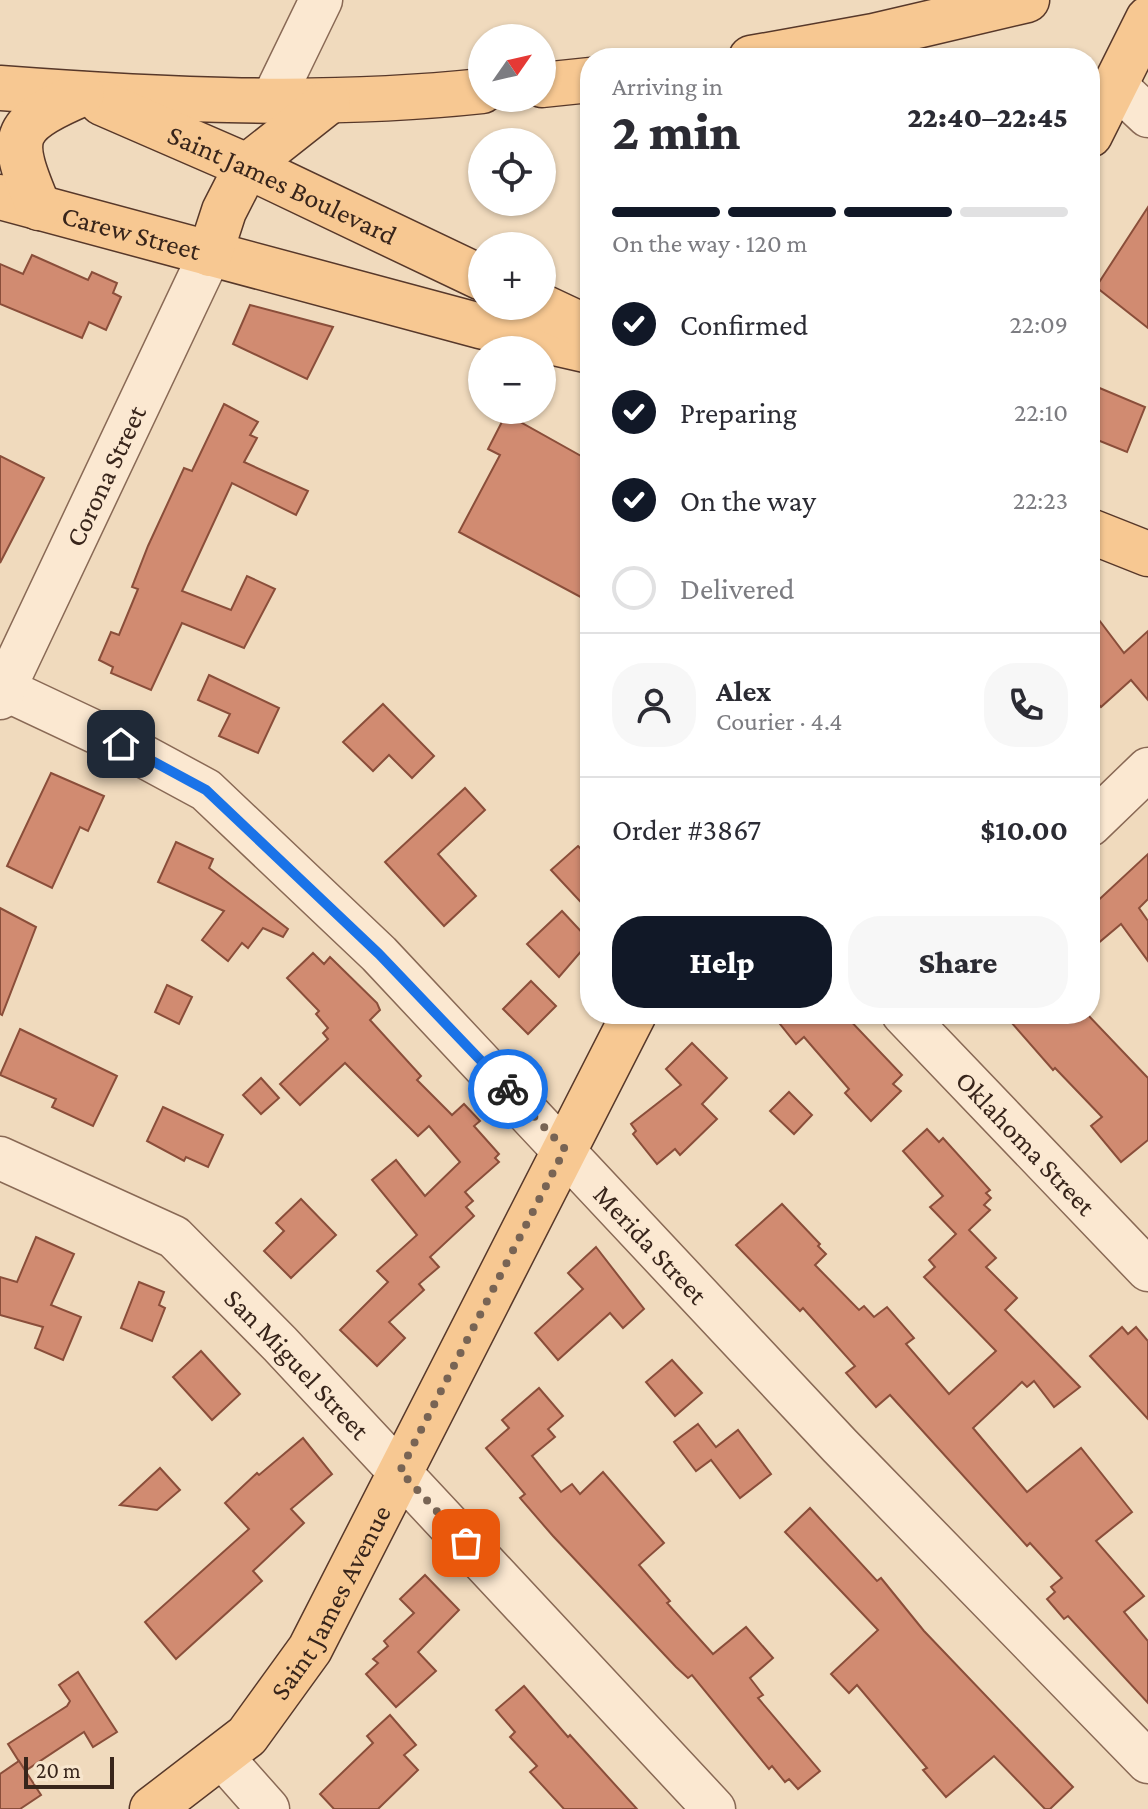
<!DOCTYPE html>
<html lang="en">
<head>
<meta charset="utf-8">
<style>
	body { margin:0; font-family:"Crimson Pro",serif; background:#f7f7f7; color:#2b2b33; height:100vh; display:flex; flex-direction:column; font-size:30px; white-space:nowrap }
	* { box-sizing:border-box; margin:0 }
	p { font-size:26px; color:#7c7c81 }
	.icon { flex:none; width:44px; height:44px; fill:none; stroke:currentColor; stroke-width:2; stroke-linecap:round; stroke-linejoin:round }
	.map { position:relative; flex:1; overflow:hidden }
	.drawer { position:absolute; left:580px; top:48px; width:520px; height:976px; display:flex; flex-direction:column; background:#fff; border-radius:32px; box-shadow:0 2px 6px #0004 }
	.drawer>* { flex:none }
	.needle { width:52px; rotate:56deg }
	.controls { position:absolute; left:468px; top:24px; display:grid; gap:16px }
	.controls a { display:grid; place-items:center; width:88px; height:88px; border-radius:50%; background:#fff; box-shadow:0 2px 6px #0004; font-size:40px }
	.scale { position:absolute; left:24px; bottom:20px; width:90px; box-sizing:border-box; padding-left:8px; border:4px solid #38251b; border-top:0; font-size:22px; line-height:28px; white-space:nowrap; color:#38251b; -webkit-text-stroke:6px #f7e5cd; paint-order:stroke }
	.pin { position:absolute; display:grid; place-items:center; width:68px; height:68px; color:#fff; margin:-34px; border-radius:16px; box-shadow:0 4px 12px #0006 }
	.courier { position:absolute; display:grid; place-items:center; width:80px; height:80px; margin:-40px; border:6px solid #1a73e8; border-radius:50%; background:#fff; color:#222; box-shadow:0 2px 10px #0007 }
	.headline em { font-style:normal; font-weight:800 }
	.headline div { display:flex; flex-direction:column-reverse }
	.headline { display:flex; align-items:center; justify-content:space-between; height:136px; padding:0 32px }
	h1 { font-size:52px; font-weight:800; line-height:60px }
	.bar { display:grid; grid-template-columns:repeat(4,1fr); gap:12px 8px; align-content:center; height:96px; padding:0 32px }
	.bar i { height:10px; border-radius:6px; background:#e1e1e2 }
	.bar .current { background:#111827 }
	.bar p { grid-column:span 4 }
	.line { display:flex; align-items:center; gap:20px; padding:0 32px; border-top:2px solid #e1e1e2 }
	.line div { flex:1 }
	.round { display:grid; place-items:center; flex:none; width:84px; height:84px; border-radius:32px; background:#f7f7f7 }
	ol { padding:0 32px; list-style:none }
	li { display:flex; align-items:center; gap:24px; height:88px }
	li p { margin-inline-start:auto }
	li .icon { padding:8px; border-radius:50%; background:#111827; color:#fff; stroke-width:4 }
	li:last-child { color:#7c7c81 }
	li i { width:44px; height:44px; border:4px solid #e1e1e2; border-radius:50% }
	.button { display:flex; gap:16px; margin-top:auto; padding:16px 32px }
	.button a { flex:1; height:92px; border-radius:32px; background:#111827; color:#fff; font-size:32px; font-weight:800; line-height:92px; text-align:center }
	.button a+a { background:#f7f7f7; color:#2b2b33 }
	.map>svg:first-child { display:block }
</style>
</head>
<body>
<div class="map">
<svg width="1148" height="1809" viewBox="0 0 1148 1809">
	<rect width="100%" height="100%" fill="#f0dabd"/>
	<g fill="#d18b71" stroke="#8a4e3a" stroke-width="2">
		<path d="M 1148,207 L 1148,328 L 1096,287 Z"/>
		<path d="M 32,255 L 88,280 L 92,272 L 117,283 L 113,293 L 121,297 L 106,330 L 89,322 L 82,338 L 0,304 L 0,264 L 23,274 Z"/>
		<path d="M 250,305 L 333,327 L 307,379 L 233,344 Z"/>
		<path d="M 1090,384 L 1145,407 L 1127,452 L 1090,437 Z"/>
		<path d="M 224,404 L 258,422 L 250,435 L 257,438 L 244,462 L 308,491 L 296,515 L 232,483 L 182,591 L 231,610 L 247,576 L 275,589 L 244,648 L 182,623 L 151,690 L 111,673 L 113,667 L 99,660 L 111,632 L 119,635 L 138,589 L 132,587 L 148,546 L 184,468 L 192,471 Z"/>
		<path d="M 506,414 L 590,461 L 590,602 L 459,532 L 500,455 L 488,449 Z"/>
		<path d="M 0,456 L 44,478 L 0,563 Z"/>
		<path d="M 1090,608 L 1124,653 L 1148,631 L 1148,700 L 1131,680 L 1101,707 L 1090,695 Z"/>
		<path d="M 209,675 L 279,708 L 258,753 L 219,736 L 230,714 L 198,700 Z"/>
		<path d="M 383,704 L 434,756 L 412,778 L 389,755 L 373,771 L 343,742 Z"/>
		<path d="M 51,773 L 104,796 L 88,831 L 80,827 L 52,888 L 7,866 Z"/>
		<path d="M 465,788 L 485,810 L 438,854 L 476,896 L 444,926 L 385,862 Z"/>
		<path d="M 176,842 L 213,859 L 209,868 L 288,929 L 283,937 L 263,928 L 248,948 L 242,943 L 228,961 L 202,940 L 224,911 L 158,882 Z"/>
		<path d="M 578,846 L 590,858 L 590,912 L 551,870 Z"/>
		<path d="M 1148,854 L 1148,899 L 1139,908 L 1148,921 L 1148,961 L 1121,924 L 1090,950 L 1090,908 Z"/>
		<path d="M 0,908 L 36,927 L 2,1015 L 0,1014 Z"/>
		<path d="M 562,911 L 590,941 L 559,977 L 527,944 Z"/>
		<path d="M 313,953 L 324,964 L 330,957 L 377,1003 L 380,1010 L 370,1020 L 421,1076 L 417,1080 L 452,1115 L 464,1104 L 480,1121 L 474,1126 L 499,1154 L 495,1158 L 499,1162 L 465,1192 L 473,1201 L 466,1207 L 474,1216 L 430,1257 L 439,1267 L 419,1284 L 424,1290 L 389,1322 L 405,1338 L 377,1366 L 340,1330 L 388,1282 L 377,1271 L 417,1235 L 372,1180 L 396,1160 L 425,1196 L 460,1162 L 429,1126 L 418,1136 L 345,1063 L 300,1105 L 280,1084 L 328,1039 L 323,1033 L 328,1028 L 316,1014 L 319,1011 L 287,978 Z"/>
		<path d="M 531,981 L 556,1006 L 528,1034 L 503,1009 Z"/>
		<path d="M 167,985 L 192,997 L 179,1024 L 155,1012 Z"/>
		<path d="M 772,1014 L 844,1014 L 902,1075 L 893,1084 L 901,1091 L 871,1121 L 845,1093 L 849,1089 L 804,1037 L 796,1044 Z"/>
		<path d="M 1004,1014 L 1087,1014 L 1148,1078 L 1148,1140 L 1121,1162 L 1091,1126 L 1102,1117 L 1055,1068 L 1053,1070 Z"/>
		<path d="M 20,1029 L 117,1076 L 93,1126 L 52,1107 L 56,1099 L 0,1075 Z"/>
		<path d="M 692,1043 L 727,1078 L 702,1104 L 717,1119 L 680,1155 L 675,1149 L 657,1164 L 633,1134 L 636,1131 L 631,1124 L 681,1085 L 666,1069 Z"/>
		<path d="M 261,1078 L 279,1098 L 261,1114 L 243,1095 Z"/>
		<path d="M 789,1092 L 812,1115 L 794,1134 L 770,1111 Z"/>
		<path d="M 163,1107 L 223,1135 L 208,1167 L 186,1157 L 184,1161 L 147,1141 Z"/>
		<path d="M 927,1129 L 939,1142 L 943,1138 L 990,1190 L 986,1193 L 991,1198 L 984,1205 L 990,1210 L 969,1230 L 996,1258 L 986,1267 L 1017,1298 L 1005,1310 L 1080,1387 L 1054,1407 L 1034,1381 L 1027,1387 L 1022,1382 L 973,1428 L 1027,1492 L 1081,1448 L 1132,1512 L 1096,1541 L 1144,1596 L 1124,1612 L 1148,1641 L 1148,1703 L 1068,1616 L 1064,1619 L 1047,1599 L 1055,1592 L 1051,1587 L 1062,1578 L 1030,1543 L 1027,1546 L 890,1395 L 876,1407 L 846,1373 L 855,1366 L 803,1308 L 800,1311 L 736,1245 L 782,1204 L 820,1244 L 818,1246 L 826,1254 L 815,1265 L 859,1310 L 864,1306 L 874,1317 L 887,1307 L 914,1338 L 906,1344 L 949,1394 L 996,1351 L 924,1277 L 935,1267 L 929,1260 L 956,1234 L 930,1207 L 943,1196 L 903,1151 Z"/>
		<path d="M 301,1199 L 336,1235 L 291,1278 L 264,1251 L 284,1231 L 276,1223 Z"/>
		<path d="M 36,1237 L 74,1254 L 51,1305 L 81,1317 L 63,1360 L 35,1348 L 43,1327 L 0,1315 L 0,1277 L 17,1282 Z"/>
		<path d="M 596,1247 L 644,1309 L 623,1328 L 610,1313 L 558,1360 L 535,1333 L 583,1289 L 568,1273 Z"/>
		<path d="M 139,1282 L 164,1292 L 159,1305 L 165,1308 L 152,1341 L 121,1328 Z"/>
		<path d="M 1122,1327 L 1128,1334 L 1136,1327 L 1148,1341 L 1148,1419 L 1090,1356 Z"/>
		<path d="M 201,1351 L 240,1394 L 212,1420 L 173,1377 Z"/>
		<path d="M 672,1360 L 702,1393 L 675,1416 L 646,1382 Z"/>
		<path d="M 539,1388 L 563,1416 L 548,1429 L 555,1437 L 532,1456 L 561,1492 L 572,1484 L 580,1494 L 603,1472 L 664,1543 L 639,1565 L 670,1601 L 667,1603 L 713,1654 L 746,1627 L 773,1658 L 750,1678 L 763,1695 L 758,1698 L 820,1771 L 798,1789 L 789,1779 L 785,1782 L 772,1766 L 769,1769 L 692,1675 L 688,1678 L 676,1667 L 553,1536 L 520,1498 L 525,1494 L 486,1448 L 509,1428 L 502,1420 Z"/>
		<path d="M 698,1424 L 716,1447 L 738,1430 L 771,1474 L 740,1498 L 711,1460 L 696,1471 L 674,1442 Z"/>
		<path d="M 303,1438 L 332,1474 L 291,1509 L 304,1523 L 253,1571 L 262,1581 L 176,1659 L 145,1622 L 249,1529 L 225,1503 L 257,1473 L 259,1475 Z"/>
		<path d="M 160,1468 L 180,1490 L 157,1510 L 120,1505 Z"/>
		<path d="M 810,1508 L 877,1581 L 881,1578 L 924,1631 L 1073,1787 L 1050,1809 L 1045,1809 L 994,1756 L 946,1797 L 923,1770 L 927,1768 L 857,1685 L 849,1693 L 831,1674 L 878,1630 L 785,1532 Z"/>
		<path d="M 425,1575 L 459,1610 L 418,1652 L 436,1671 L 396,1707 L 366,1674 L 378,1663 L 373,1659 L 388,1646 L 384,1641 L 414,1613 L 400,1599 Z"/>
		<path d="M 78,1672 L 117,1732 L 93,1747 L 84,1732 L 25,1771 L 8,1744 L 67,1706 L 70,1701 L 59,1685 Z"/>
		<path d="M 524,1686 L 568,1737 L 570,1735 L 637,1809 L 564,1809 L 530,1772 L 537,1766 L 510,1737 L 515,1732 L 496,1710 Z"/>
		<path d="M 390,1715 L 416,1745 L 404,1755 L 418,1770 L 378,1809 L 334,1809 L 320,1794 L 373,1743 L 367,1736 Z"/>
		<path d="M 19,1761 L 41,1795 L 20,1809 L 0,1809 L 0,1774 Z"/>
	</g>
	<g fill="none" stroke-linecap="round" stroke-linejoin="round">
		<defs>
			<g id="minor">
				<path d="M 1115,85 L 1148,116"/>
				<path d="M 273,99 L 321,0"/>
				<path id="s1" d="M 4,689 L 121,744 L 206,790 L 379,954 L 840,1446 L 1148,1762"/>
				<path id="s2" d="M 0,698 L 210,254"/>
				<path d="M 1090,825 L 1148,769"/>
				<path id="s3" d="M 903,1014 L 1148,1270"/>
				<path id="s4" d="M 0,1158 L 174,1237 L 280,1344 L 714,1809"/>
				<path d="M 223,1758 L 268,1809"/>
			</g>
			<g id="major">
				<path d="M 751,58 L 874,36 L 1027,0"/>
				<path d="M 542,85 L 590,80"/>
				<path d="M 0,88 C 160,100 323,108 482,91"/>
				<path id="s5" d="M 102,103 L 247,166 L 482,278"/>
				<path d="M 1090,135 L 1148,19"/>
				<path id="s6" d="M 0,197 L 480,326 L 590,351"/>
				<path d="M 39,208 C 9,137 9,125 82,94"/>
				<path d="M 210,254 L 224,211 L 247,166 L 328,102"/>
				<path d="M 541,306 L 590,329"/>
				<path d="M 1090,531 L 1148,554"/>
				<path id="s7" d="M 152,1809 L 247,1736 L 310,1649 L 634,1014"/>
			</g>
		</defs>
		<use href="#minor" stroke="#896955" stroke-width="45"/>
		<use href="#major" stroke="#57382a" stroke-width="47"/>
		<use href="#minor" stroke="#fbe8d1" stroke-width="42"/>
		<use href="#major" stroke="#f7c892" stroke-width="44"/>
	</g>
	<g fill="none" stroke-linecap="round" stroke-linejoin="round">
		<path stroke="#786454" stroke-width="8" stroke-dasharray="0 14.4" d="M 466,1543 L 400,1471 L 565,1149 L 508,1089"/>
		<path stroke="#1a73e8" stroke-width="10" d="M 121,744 L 206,790 L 379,954 L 508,1089"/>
	</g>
	<g text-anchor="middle" stroke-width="6" stroke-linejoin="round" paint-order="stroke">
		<g font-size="28" fill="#38251b" stroke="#f7e5cd">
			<text dy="10" stroke="none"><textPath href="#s5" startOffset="198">Saint James Boulevard</textPath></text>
			<text dy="10" stroke="none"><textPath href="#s6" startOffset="136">Carew Street</textPath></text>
			<text dy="10" stroke="none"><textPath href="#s2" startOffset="246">Corona Street</textPath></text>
			<text dy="10" stroke="none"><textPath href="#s3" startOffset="178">Oklahoma Street</textPath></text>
			<text dy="10" stroke="none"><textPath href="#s1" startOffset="862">Merida Street</textPath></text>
			<text dy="10" stroke="none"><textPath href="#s4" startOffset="368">San Miguel Street</textPath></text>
			<text dy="10" stroke="none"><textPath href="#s7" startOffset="278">Saint James Avenue</textPath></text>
		</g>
	</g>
</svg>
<div class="controls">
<a><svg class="needle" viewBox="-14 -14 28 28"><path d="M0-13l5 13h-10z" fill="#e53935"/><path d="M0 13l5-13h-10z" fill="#7c7c81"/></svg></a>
<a><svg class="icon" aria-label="locate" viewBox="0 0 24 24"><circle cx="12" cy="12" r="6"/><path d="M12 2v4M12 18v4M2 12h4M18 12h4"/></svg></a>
<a>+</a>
<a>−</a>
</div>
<div class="scale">20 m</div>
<div class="pin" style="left:466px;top:1543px;background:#ea580c"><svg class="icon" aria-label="bag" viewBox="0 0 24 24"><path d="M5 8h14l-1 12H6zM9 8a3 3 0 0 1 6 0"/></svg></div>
<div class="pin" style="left:121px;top:744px;background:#1f2937"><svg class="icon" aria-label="home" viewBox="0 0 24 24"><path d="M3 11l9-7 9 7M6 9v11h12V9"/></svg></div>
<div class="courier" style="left:508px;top:1089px"><svg class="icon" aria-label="bike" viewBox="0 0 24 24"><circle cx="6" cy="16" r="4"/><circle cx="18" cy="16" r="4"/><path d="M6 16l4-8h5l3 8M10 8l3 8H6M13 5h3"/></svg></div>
<section class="drawer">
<div class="headline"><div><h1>2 min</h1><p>Arriving in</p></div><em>22:40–22:45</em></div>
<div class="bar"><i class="current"></i><i class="current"></i><i class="current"></i><i></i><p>On the way · 120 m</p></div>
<ol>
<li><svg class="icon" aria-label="check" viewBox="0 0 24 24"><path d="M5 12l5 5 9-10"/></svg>Confirmed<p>22:09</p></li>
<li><svg class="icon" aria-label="check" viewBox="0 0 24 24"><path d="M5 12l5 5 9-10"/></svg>Preparing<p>22:10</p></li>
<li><svg class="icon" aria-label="check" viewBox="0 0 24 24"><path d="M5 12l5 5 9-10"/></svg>On the way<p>22:23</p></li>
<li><i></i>Delivered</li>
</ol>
<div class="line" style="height:144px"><a class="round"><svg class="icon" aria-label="person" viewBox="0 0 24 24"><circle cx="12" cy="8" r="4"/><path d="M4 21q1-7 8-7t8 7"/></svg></a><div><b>Alex</b><p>Courier · 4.4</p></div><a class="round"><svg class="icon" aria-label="phone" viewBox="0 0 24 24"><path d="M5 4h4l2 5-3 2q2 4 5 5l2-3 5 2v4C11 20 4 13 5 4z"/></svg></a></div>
<div class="line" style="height:104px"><div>Order #3867</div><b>$10.00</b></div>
<div class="button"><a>Help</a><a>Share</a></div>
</section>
</div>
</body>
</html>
